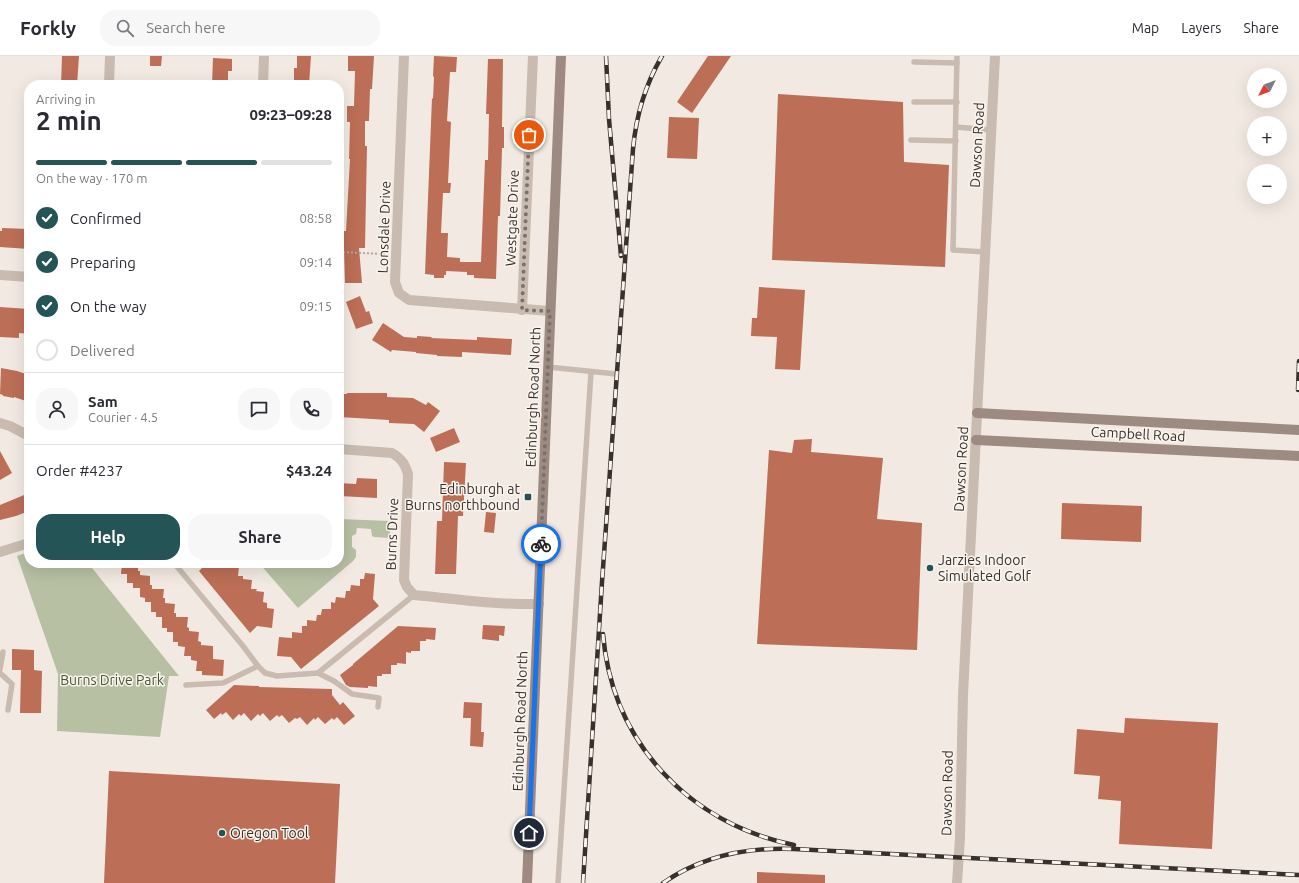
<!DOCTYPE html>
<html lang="en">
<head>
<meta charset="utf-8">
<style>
	body { margin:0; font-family:Ubuntu,sans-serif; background:#f7f7f7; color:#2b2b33; height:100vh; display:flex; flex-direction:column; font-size:15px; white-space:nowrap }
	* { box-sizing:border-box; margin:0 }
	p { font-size:13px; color:#7c7c81 }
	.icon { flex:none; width:22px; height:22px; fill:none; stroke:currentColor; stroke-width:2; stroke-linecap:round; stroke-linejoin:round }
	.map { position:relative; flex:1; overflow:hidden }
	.drawer { position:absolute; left:24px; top:24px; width:320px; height:488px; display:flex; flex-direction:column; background:#fff; border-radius:16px; box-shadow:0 4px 16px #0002 }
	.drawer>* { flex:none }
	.needle { width:26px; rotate:228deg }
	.tools { position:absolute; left:1247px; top:12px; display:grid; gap:8px }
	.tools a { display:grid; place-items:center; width:40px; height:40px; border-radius:50%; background:#fff; box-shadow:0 4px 16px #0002; font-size:20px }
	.pin { position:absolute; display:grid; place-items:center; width:34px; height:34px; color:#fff; margin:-17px; border:2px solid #fff; border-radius:50%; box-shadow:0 1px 4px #0007 }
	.courier { position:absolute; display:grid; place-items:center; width:40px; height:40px; margin:-20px; border:3px solid #1a73e8; border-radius:50%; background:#fff; color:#222; box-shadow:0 1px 5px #0007 }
	.summary em { font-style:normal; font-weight:700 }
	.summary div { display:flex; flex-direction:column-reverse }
	.summary { display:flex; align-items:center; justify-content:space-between; height:68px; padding:0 12px }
	h1 { font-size:26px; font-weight:700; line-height:30px }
	.bar { display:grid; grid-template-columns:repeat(4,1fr); gap:6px 4px; align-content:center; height:48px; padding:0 12px }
	.bar i { height:5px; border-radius:3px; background:#e1e1e2 }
	.bar .on { background:#255457 }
	.bar p { grid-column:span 4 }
	.line { display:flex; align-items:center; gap:10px; padding:0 12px; border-top:1px solid #e1e1e2 }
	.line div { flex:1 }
	.round { display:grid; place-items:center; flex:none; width:42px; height:42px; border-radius:16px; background:#f7f7f7 }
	ol { padding:0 12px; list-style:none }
	li { display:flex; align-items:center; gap:12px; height:44px }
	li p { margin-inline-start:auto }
	li .icon { padding:4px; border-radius:50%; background:#255457; color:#fff; stroke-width:4 }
	li:last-child { color:#7c7c81 }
	li i { width:22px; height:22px; border:2px solid #e1e1e2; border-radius:50% }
	.button { display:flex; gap:8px; margin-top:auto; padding:8px 12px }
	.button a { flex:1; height:46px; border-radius:16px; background:#255457; color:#fff; font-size:16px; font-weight:700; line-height:46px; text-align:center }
	.button a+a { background:#f7f7f7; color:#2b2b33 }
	header { display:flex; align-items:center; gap:24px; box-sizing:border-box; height:56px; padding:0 20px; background:#fff; border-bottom:1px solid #e1e1e2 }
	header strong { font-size:19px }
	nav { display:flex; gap:22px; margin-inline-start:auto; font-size:14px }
	.search { width:280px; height:36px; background:#f7f7f7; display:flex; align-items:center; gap:10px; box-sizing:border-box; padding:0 14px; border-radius:16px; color:#7c7c81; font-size:15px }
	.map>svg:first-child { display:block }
</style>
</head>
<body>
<header>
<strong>Forkly</strong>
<div class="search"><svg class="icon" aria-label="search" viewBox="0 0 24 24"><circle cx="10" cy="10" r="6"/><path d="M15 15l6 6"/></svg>Search here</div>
<nav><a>Map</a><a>Layers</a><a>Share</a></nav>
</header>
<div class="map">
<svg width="1299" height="827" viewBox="0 0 1299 827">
	<rect width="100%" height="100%" fill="#f2eae2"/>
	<g fill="#b7c0a3">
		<path d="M 339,463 L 390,465 L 390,482 L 374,481 L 372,480 L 371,473 L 357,472 L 356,478 L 352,480 L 352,491 L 356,494 L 356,501 L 353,505 L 298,552 L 259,507 L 339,507 Z"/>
		<path d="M 29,496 L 29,507 L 88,507 L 179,620 L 169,620 L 160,681 L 57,675 L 58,618 L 17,500 Z"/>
	</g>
	<g fill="#bc6e56">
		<path d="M 62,0 L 79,0 L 77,29 L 61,29 Z"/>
		<path d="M 150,0 L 162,0 L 161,10 L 150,10 Z"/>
		<path d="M 297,0 L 311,0 L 309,29 L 295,29 L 295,25 L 294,25 L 294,12 L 297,12 Z"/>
		<path d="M 348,0 L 374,0 L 372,33 L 370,33 L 369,65 L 365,65 L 365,90 L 367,90 L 365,192 L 359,192 L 362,227 L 345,227 L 344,192 L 339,191 L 339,175 L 346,175 L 350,103 L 349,103 L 350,66 L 347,66 L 347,50 L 354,50 L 355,15 L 348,15 Z"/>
		<path d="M 434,0 L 457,1 L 456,16 L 450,16 L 447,65 L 451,66 L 448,127 L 451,127 L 450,137 L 443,137 L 441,177 L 448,177 L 447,201 L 460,202 L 460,206 L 481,206 L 485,104 L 488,104 L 489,58 L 486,58 L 488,3 L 503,3 L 502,71 L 504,71 L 504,92 L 502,92 L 500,160 L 498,160 L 496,223 L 474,222 L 474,219 L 467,219 L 467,216 L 446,215 L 446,219 L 444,219 L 444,222 L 434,222 L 434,219 L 425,218 L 432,42 L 433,43 L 434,21 L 433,20 Z"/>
		<path d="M 708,0 L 731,0 L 692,57 L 677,46 Z"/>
		<path d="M 213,2 L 232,3 L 232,15 L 228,15 L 228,29 L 212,29 Z"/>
		<path d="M 778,38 L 903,46 L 904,106 L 949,109 L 945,211 L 772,204 Z"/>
		<path d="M 669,61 L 699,62 L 697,103 L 667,102 Z"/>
		<path d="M 2,172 L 29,173 L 29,193 L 0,191 L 0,175 L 2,175 Z"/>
		<path d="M 759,231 L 805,234 L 800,314 L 775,313 L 777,281 L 751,280 L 752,262 L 757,262 Z"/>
		<path d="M 360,240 L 366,256 L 369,255 L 373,267 L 356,273 L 346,246 Z"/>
		<path d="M 0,251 L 29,253 L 29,278 L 19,277 L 19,282 L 0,281 Z"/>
		<path d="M 383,267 L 404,281 L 417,282 L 417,280 L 432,281 L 431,282 L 477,284 L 477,281 L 512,283 L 511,299 L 462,296 L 462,301 L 437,300 L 437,299 L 416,297 L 416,296 L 392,294 L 391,296 L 372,284 Z"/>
		<path d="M 1,312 L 17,315 L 29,319 L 29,346 L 14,341 L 14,342 L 3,340 L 3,339 L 0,338 Z"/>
		<path d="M 347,337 L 387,337 L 387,341 L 413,342 L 426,349 L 428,346 L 440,355 L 424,376 L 414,368 L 389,367 L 389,364 L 339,361 L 339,338 L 347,338 Z"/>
		<path d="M 454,372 L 460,386 L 436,396 L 430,382 Z"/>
		<path d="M 812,383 L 811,396 L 883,402 L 877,463 L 922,467 L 917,594 L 757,588 L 769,394 L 792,397 L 794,384 Z"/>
		<path d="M 0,395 L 12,417 L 0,424 Z"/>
		<path d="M 444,406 L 466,407 L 463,460 L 458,460 L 456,518 L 435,518 L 437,465 L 442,465 Z"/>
		<path d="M 357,422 L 377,423 L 377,442 L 339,440 L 339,427 L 356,428 Z"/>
		<path d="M 29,437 L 29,455 L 16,460 L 0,464 L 0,449 Z"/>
		<path d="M 1062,447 L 1142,450 L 1141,486 L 1061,483 Z"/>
		<path d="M 486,456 L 496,457 L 494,477 L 484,476 Z"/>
		<path d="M 122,507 L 138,507 L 138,515 L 140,515 L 140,519 L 150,520 L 150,529 L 152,529 L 152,533 L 164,533 L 163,542 L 165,542 L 165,547 L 175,548 L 174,557 L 176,557 L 176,561 L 188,561 L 187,571 L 189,572 L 189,575 L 199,576 L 198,585 L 201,586 L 201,589 L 213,590 L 213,603 L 224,604 L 223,620 L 202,619 L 202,615 L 196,615 L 197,605 L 191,604 L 191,600 L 184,600 L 185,591 L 178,590 L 178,586 L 173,586 L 173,576 L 167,576 L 167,572 L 162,572 L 162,561 L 156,561 L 156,556 L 151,556 L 151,546 L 145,546 L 145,542 L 140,541 L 140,532 L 133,532 L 133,527 L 127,527 L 127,518 L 121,518 Z"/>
		<path d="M 207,507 L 229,508 L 229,509 L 239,511 L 238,520 L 243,520 L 243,523 L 252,524 L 251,533 L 257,533 L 256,535 L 264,536 L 263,546 L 267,547 L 267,552 L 274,553 L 272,572 L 257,570 L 250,577 L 199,515 Z"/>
		<path d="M 365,517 L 375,518 L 373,543 L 379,550 L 301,613 L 291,601 L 277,600 L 279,581 L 292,582 L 292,576 L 302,577 L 302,570 L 307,570 L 307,564 L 316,565 L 317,559 L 321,559 L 322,553 L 331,553 L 331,546 L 335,547 L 336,541 L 345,542 L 346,535 L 350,535 L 351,529 L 360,530 L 360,523 L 364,523 Z"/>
		<path d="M 483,569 L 505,570 L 504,580 L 499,579 L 499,585 L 482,583 Z"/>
		<path d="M 398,570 L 436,572 L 435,584 L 426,583 L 426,585 L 420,585 L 420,595 L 411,595 L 411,597 L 406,596 L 406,608 L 397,607 L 397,609 L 391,609 L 391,618 L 382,618 L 382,620 L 377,620 L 377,631 L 368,630 L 368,632 L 350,631 L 346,629 L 340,619 L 353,609 L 353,608 Z"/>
		<path d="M 12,593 L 34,594 L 34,614 L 42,615 L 41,657 L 20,657 L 21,614 L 12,614 Z"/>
		<path d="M 234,629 L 259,630 L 259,631 L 332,633 L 332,639 L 340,649 L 343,646 L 355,660 L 344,669 L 337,661 L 334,664 L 332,662 L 325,668 L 318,661 L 315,664 L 314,662 L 307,669 L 300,661 L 297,663 L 295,662 L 289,667 L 282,659 L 279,661 L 277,659 L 270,665 L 263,657 L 260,660 L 258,658 L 251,665 L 244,657 L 241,660 L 239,658 L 233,664 L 226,656 L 222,659 L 221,657 L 214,663 L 206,654 Z"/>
		<path d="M 464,646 L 482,647 L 481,676 L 484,676 L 483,691 L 470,690 L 471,662 L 463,662 Z"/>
		<path d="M 1125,662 L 1218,667 L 1212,793 L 1119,788 L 1121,745 L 1098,743 L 1100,720 L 1074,718 L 1077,673 L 1124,677 Z"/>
		<path d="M 109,715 L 340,728 L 335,827 L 104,827 Z"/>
		<path d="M 757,816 L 825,819 L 825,827 L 757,827 Z"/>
	</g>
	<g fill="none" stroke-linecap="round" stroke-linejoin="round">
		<path stroke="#b5a599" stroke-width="2" stroke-dasharray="2 2" stroke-linecap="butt" d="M 339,196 L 385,198"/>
		<g stroke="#c9bbaf" stroke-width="5.5">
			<path d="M 957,0 L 953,194 L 985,196"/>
			<path d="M 914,6 L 957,7"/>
			<path d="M 914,46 L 957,46"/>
			<path d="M 956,71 L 991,74"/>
			<path d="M 911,84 L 956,85"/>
			<path d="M 548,311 L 616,318"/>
			<path d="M 174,507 L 243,590 L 258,610 L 265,617 L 277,620 L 318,617 L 334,625 L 352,638 L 379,642 L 378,651"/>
			<path d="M 0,613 L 3,596"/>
			<path d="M 0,617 L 12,628 L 8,654"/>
			<path d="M 318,617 L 414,539"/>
			<path d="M 186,629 L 223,627 L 258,610"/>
			<path d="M 558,827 L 591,316"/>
		</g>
		<g stroke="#c9bbaf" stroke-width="10">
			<path d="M 404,0 L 395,226 L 399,237 L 409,244 L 550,255"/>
			<path d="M 109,29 L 110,0"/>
			<path d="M 263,29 L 264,0"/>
			<path d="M 0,219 L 29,221"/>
			<path d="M 522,254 L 533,0"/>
			<path d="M 0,367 L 10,370 L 29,380"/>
			<path d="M 339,393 L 392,397 C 401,402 405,408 408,418 L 404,524 L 407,531 L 414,539 C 455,543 497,549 539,548"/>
			<path d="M 0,496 L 29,487"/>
			<path d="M 957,827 L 960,782 L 963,639 L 995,0"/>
		</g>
		<g stroke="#9d8a80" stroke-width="10">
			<path d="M 977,357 L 1299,374"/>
			<path d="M 976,384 L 1299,400"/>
			<path d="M 527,827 L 561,0"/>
		</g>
		<defs>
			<g id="rail">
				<path d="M 606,0 L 609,63 L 621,200"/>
				<path d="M 1298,334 L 1299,305"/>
				<path d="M 603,578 C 612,686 688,767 794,789"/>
				<path d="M 583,827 L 602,526 L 633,93 C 636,60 645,29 662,0"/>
				<path d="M 663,827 C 702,800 747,791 794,793 L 1299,819"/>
			</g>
		</defs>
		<use href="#rail" stroke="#39302c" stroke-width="4.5"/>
		<use href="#rail" stroke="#faf4ef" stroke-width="3" stroke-dasharray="9" stroke-linecap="butt"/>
	</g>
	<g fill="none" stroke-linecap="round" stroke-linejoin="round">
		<path stroke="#7a716c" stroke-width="4" stroke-dasharray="0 7.2" d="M 529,79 L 522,254 L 550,255 L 541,488"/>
		<path stroke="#1a73e8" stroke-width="5" d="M 529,777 L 541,488"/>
	</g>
	<g fill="#255457" stroke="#faf4ef" stroke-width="1.5">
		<rect x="524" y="437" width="8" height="8" rx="2"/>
		<circle cx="930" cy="512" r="4"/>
		<circle cx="222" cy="777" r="4"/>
	</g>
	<g text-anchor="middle" stroke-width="3" stroke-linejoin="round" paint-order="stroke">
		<g font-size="14" fill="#39302c" stroke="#faf4ef">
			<text transform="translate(977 89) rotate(-87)" y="5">Dawson Road</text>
			<text transform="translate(512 162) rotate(-88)" y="5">Westgate Drive</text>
			<text transform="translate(384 171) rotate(-88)" y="5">Lonsdale Drive</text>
			<text transform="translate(533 341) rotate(-88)" y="5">Edinburgh Road North</text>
			<text transform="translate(1138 378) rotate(3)" y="5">Campbell Road</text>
			<text transform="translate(961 413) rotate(-87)" y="5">Dawson Road</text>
			<text transform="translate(392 478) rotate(-88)" y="5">Burns Drive</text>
			<text transform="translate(520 665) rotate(-88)" y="5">Edinburgh Road North</text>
			<text transform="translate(947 737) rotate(-89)" y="5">Dawson Road</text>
		</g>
		<g font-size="14" fill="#39302c" stroke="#faf4ef" text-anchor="start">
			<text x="520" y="438" text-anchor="end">Edinburgh at<tspan x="520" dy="16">Burns northbound</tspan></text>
			<text x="938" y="509">Jarzies Indoor<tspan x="938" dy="16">Simulated Golf</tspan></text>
			<text x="230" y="782">Oregon Tool</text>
		</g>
		<g font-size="14" fill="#495532" stroke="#faf4ef">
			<text x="112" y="629">Burns Drive Park</text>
		</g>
	</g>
</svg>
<div class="tools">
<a><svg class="needle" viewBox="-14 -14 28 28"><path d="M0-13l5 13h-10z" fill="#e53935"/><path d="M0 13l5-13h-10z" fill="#7c7c81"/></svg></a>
<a>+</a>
<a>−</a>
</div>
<div class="pin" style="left:529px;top:79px;background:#ea580c"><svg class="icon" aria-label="bag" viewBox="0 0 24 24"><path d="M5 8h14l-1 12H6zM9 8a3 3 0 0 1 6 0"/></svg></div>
<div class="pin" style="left:529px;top:777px;background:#1f2937"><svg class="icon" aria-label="home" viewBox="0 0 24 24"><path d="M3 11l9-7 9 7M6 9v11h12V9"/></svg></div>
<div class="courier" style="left:541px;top:488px"><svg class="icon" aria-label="bike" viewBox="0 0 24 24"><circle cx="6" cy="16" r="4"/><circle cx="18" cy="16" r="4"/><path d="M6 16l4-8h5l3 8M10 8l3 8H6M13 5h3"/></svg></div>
<section class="drawer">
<div class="summary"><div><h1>2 min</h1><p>Arriving in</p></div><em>09:23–09:28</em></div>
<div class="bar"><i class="on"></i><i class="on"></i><i class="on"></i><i></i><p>On the way · 170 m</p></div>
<ol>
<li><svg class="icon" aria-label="check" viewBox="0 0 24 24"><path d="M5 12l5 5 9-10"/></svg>Confirmed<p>08:58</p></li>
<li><svg class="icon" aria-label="check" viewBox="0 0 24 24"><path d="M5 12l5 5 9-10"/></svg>Preparing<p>09:14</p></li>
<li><svg class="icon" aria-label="check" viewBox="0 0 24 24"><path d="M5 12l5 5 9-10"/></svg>On the way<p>09:15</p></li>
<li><i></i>Delivered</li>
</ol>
<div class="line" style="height:72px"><a class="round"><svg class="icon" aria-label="person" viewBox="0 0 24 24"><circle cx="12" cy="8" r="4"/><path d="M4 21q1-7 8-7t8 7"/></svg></a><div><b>Sam</b><p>Courier · 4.5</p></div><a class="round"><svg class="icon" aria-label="chat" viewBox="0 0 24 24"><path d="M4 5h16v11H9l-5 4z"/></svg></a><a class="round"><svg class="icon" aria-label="phone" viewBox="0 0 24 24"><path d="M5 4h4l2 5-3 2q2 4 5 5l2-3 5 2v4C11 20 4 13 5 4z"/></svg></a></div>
<div class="line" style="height:52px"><div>Order #4237</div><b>$43.24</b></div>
<div class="button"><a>Help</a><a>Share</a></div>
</section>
</div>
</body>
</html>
